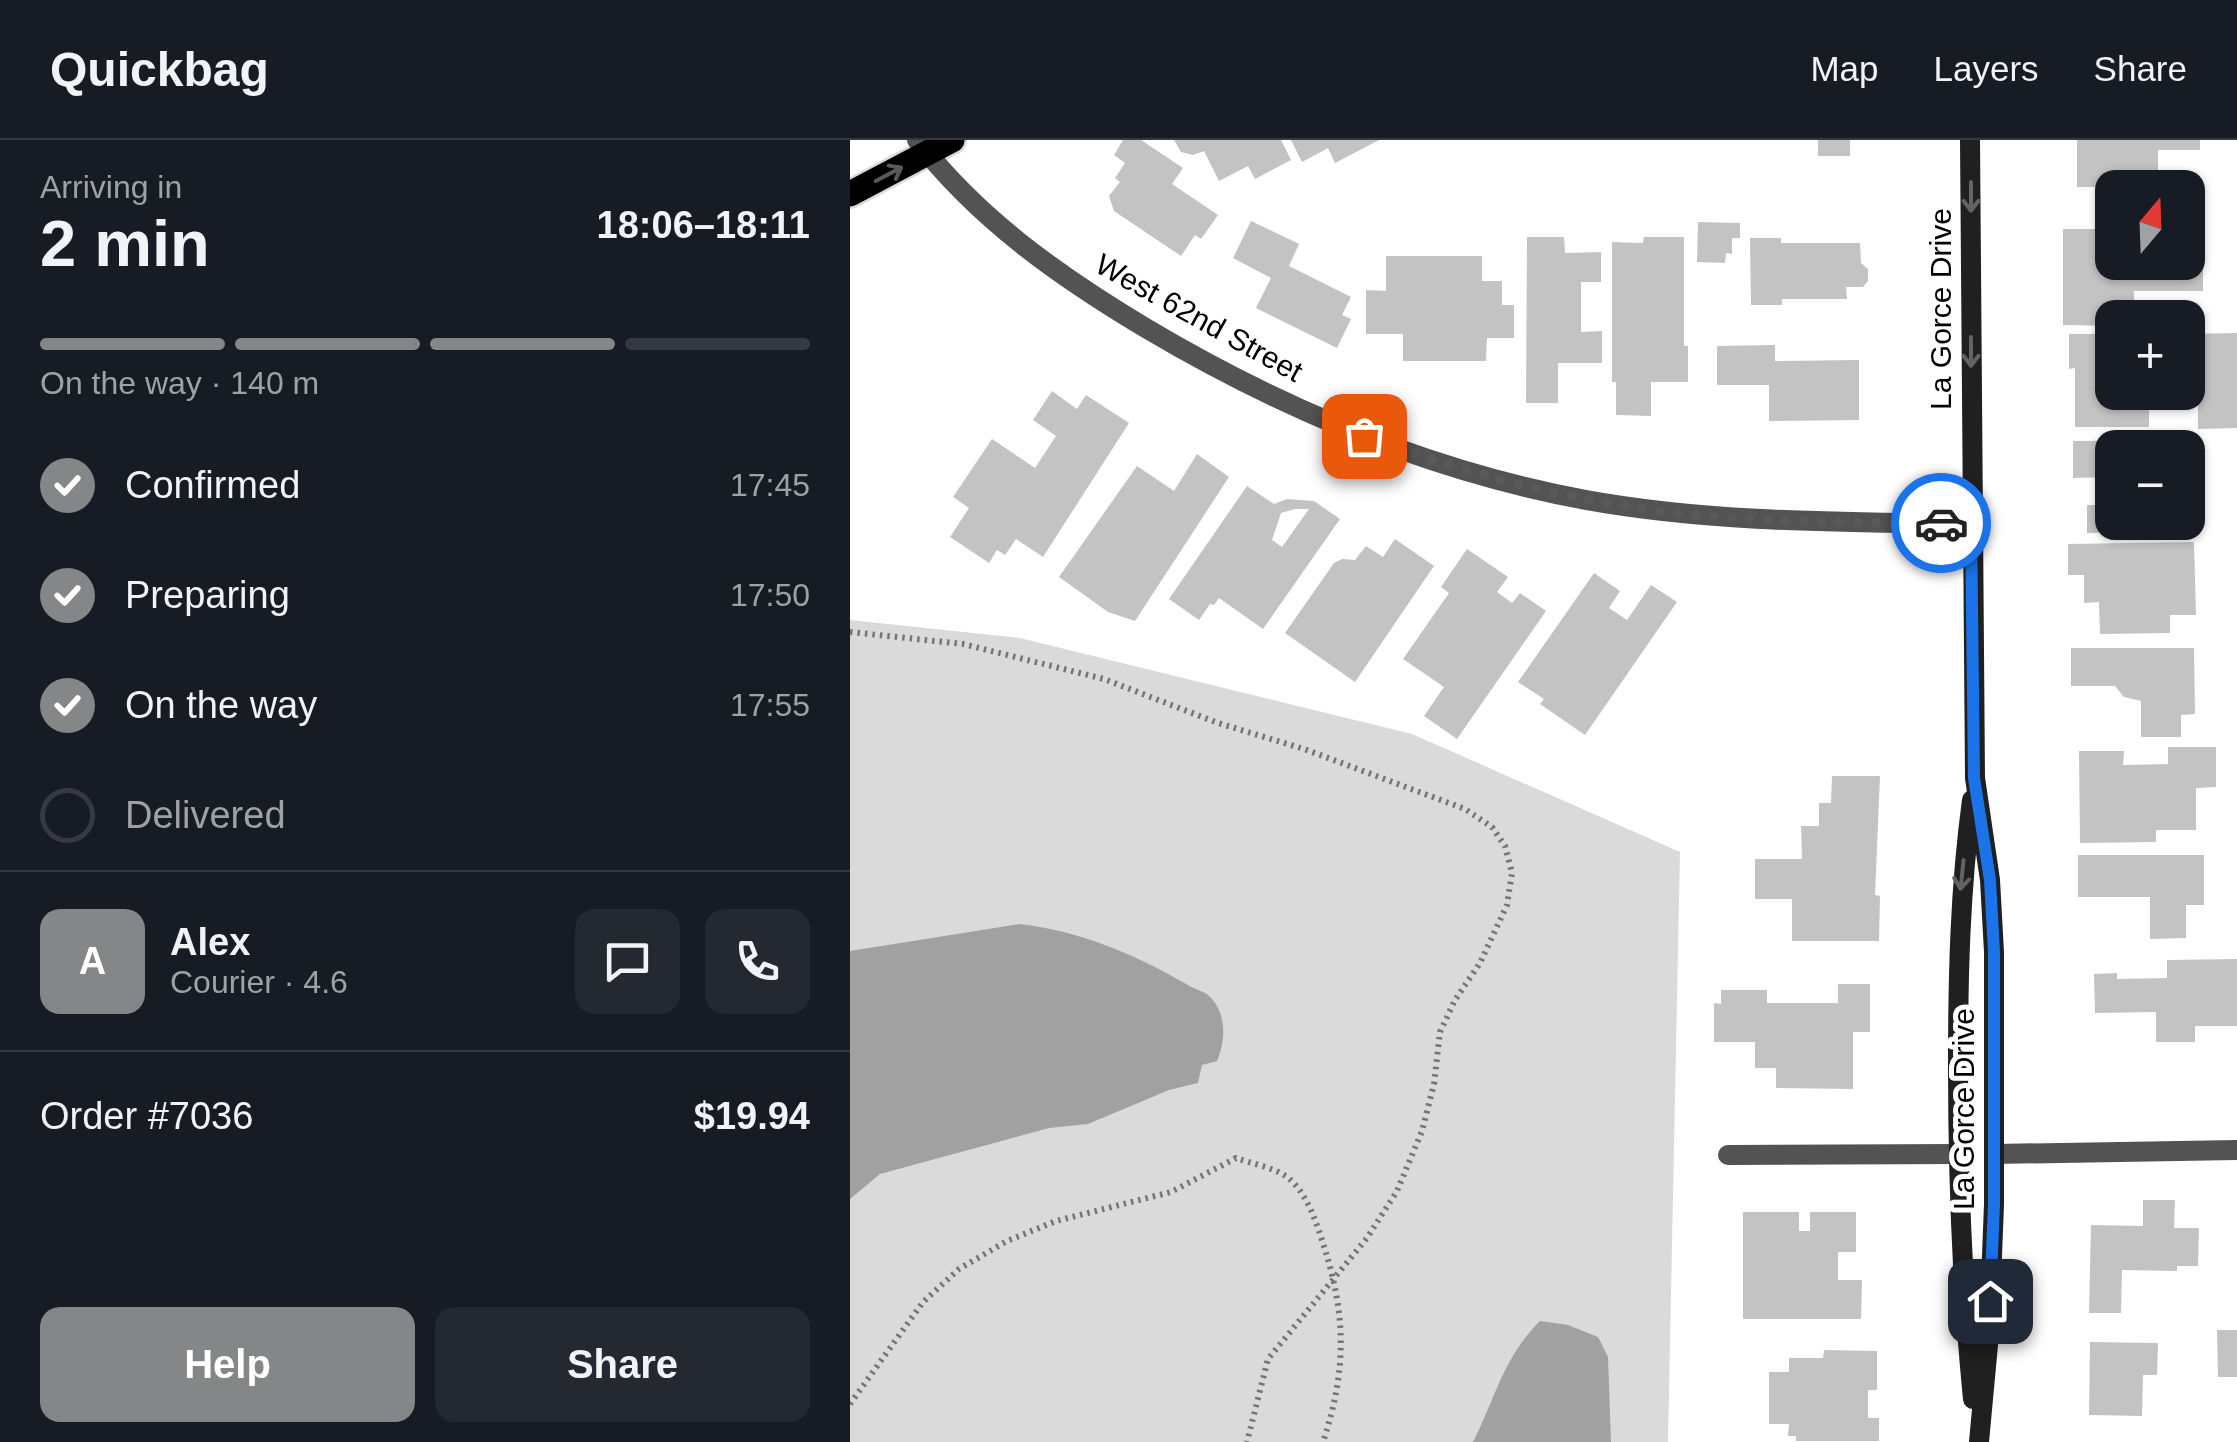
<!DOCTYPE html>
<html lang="en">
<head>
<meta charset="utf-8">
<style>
	body { margin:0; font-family:Arial,sans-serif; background:#242831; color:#f1f3f6; height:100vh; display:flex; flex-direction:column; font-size:38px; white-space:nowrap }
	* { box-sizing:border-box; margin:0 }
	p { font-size:32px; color:#9ea1a6 }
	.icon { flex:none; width:55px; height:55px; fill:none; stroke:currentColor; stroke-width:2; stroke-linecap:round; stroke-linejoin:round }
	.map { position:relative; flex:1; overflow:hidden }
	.details { display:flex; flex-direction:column; background:#171b24; width:850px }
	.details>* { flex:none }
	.needle { width:65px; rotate:19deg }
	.fabs { position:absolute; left:1245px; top:30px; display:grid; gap:20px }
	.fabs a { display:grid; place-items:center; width:110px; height:110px; border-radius:20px; background:#171b24; box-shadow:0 2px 8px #0004; font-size:50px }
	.pin { position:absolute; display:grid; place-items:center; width:85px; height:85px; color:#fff; margin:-42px; border-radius:20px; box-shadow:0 5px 15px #0006 }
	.courier { position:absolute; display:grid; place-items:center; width:100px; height:100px; margin:-50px; border:8px solid #1a73e8; border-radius:50%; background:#fff; color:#222; box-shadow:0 2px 12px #0007 }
	.head em { font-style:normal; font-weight:800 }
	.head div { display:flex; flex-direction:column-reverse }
	.head { display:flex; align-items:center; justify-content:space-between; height:170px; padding:0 40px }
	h1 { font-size:65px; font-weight:800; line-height:75px }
	.bar { display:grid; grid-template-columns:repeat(4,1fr); gap:15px 10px; align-content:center; height:120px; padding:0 40px }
	.bar i { height:12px; border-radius:8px; background:#363941 }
	.bar .active { background:#858687 }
	.bar p { grid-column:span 4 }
	.line { display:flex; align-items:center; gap:25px; padding:0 40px; border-top:2px solid #363941 }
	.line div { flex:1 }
	.round { display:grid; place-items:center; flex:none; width:105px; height:105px; border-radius:20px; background:#242831 }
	ol { padding:0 40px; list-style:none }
	li { display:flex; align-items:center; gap:30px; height:110px }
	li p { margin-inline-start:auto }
	li .icon { padding:10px; border-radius:50%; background:#858687; color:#fff; stroke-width:4 }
	li:last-child { color:#9ea1a6 }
	li i { width:55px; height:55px; border:5px solid #363941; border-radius:50% }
	.cta { display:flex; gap:20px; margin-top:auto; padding:20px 40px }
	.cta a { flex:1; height:115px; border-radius:20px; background:#858687; color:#fff; font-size:40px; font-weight:800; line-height:115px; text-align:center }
	.cta a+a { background:#242831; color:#f1f3f6 }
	header { display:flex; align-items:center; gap:60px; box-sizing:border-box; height:140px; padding:0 50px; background:#171b24; border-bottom:2px solid #363941 }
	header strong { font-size:48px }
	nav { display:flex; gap:55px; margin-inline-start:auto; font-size:35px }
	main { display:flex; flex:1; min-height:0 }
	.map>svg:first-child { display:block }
</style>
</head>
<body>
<header>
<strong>Quickbag</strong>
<nav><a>Map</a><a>Layers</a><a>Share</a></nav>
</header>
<main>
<section class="details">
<div class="head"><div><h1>2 min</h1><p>Arriving in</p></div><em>18:06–18:11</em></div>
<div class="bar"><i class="active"></i><i class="active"></i><i class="active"></i><i></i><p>On the way · 140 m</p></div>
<ol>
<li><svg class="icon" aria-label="check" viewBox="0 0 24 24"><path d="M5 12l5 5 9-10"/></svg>Confirmed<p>17:45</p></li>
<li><svg class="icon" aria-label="check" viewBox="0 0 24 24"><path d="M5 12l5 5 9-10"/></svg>Preparing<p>17:50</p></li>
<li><svg class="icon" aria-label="check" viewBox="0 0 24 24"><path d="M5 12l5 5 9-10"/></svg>On the way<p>17:55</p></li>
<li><i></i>Delivered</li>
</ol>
<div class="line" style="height:180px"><b class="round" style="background:#858687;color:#fff">A</b><div><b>Alex</b><p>Courier · 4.6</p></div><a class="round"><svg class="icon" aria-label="chat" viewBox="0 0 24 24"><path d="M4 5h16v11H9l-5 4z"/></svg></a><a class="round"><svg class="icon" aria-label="phone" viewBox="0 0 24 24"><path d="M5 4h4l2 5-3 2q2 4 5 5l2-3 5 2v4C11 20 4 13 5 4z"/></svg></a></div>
<div class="line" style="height:130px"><div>Order #7036</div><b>$19.94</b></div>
<div class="cta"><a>Help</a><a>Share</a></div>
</section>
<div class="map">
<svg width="1387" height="1302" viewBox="0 0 1387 1302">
	<rect width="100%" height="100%" fill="#fff"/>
	<path fill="#dadada" d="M 0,480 L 170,498 L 562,594 L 830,712 L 818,1302 L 0,1302 Z"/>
	<g fill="#a1a1a1">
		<path d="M 170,784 C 231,791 286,815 338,845 C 344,849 353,851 358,855 C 377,872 376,900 367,921 L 352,925 L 348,943 L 319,950 L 238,984 L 199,988 L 30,1034 L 0,1059 L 0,811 Z"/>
		<path d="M 690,1181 L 718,1185 L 748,1197 L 758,1217 L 761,1302 L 623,1302 C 646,1257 653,1218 690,1181 Z"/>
	</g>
	<g fill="#c3c3c3" fill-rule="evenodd">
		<path d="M 273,0 L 291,0 L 333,28 L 322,44 L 368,75 L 351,99 L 345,95 L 331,116 L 264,71 L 259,56 L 270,42 L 265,38 L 275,23 L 264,15 Z"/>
		<path d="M 324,0 L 431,0 L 441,20 L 405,39 L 398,26 L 369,41 L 354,11 L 343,15 L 331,12 Z"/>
		<path d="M 441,0 L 529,0 L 485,23 L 478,8 L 452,22 Z"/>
		<rect x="968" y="0" width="32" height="16"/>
		<path d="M 1227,0 L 1350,0 L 1350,10 L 1308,10 L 1308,40 L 1260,40 L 1260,47 L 1227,47 Z"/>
		<path d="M 401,81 L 449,104 L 439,126 L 501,157 L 492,175 L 501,179 L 487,208 L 406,168 L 421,138 L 383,118 Z"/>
		<path d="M 848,82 L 890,83 L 890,98 L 882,98 L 882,114 L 876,113 L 875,123 L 847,122 Z"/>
		<path d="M 1213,89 L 1262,89 L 1262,122 L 1338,122 L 1338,90 L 1353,90 L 1353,151 L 1284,151 L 1284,165 L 1334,165 L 1334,178 L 1262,178 L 1262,186 L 1213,185 Z"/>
		<path d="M 677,97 L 714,97 L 715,113 L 751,112 L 751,142 L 731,142 L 731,192 L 752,191 L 752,223 L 708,223 L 708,263 L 676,263 Z"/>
		<path d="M 794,97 L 834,97 L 834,206 L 838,206 L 838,242 L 801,242 L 801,276 L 766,275 L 766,242 L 762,242 L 762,102 L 793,103 Z"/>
		<path d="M 900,98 L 931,98 L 931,103 L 1010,103 L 1011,123 L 1018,129 L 1018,141 L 1013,147 L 996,147 L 997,159 L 932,159 L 932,165 L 901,165 Z"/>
		<path d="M 536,116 L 632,116 L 632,141 L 652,141 L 652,165 L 664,165 L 664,198 L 637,198 L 636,221 L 553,221 L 553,194 L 516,194 L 516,150 L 536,151 Z"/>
		<path d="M 1387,193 L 1387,288 L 1348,289 L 1348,243 L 1338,243 L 1338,194 Z"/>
		<path d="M 1219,194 L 1262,194 L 1262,252 L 1299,252 L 1299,287 L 1225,287 L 1225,228 L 1219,229 Z"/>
		<path d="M 925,205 L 925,221 L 1009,220 L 1009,280 L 919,281 L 919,245 L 867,245 L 867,206 Z"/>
		<path d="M 202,251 L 227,269 L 236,255 L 279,283 L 193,417 L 166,399 L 155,415 L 147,410 L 139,423 L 100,397 L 119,368 L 103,357 L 142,299 L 185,328 L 206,296 L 183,280 Z"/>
		<path d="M 1329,300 L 1329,308 L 1262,308 L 1262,337 L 1223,338 L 1223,301 Z"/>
		<path d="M 347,314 L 379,337 L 285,481 L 258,472 L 209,437 L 287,326 L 324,351 Z"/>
		<path d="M 1338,345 L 1342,345 L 1343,391 L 1237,393 L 1237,365 L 1262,365 L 1262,382 L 1338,382 Z"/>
		<path d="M 397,346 L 424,364 L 437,359 L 464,361 L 490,379 L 413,489 L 369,458 L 364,465 L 360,464 L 349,480 L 319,459 ZM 445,369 L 459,369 L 432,407 L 422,400 L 431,373 Z"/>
		<path d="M 545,399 L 584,426 L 505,542 L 435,493 L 484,423 L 492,419 L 505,420 L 516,406 L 533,417 Z"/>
		<path d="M 1344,402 L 1346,475 L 1320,475 L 1320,493 L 1250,494 L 1249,462 L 1234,463 L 1234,435 L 1218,435 L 1218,404 Z"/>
		<path d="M 617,409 L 658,437 L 647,452 L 662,463 L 670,453 L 696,471 L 607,599 L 574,576 L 594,547 L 553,519 L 599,453 L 591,447 Z"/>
		<path d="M 744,433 L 770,451 L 759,468 L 777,480 L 801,445 L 827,462 L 735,595 L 690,564 L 694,559 L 668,542 Z"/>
		<path d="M 1221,508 L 1344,508 L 1345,574 L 1331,575 L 1331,597 L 1291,597 L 1291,561 L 1274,557 L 1265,546 L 1221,546 Z"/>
		<path d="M 1318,607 L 1366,607 L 1366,647 L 1346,648 L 1346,690 L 1306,690 L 1306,702 L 1230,703 L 1229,611 L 1274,611 L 1273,625 L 1318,624 Z"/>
		<path d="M 982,636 L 1030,636 L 1025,755 L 1030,756 L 1029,801 L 942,801 L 942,759 L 905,759 L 905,719 L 952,719 L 951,686 L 969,686 L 969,663 L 981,663 Z"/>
		<path d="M 1228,715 L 1354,715 L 1354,765 L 1336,765 L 1336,798 L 1300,799 L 1300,757 L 1228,757 Z"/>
		<path d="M 1387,819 L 1387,886 L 1345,886 L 1345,902 L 1306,902 L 1306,872 L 1245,873 L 1244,834 L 1267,833 L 1267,839 L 1317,838 L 1317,820 Z"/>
		<path d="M 988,844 L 1020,844 L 1020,892 L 1003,892 L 1003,949 L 926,948 L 926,928 L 905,928 L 905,902 L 864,902 L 864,863 L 871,864 L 871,850 L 917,850 L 917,863 L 988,863 Z"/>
		<path d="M 1293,1060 L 1325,1060 L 1324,1088 L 1349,1088 L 1348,1126 L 1327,1126 L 1327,1131 L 1272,1130 L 1271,1173 L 1239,1173 L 1241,1085 L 1293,1086 Z"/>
		<path d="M 893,1072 L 949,1072 L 949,1091 L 960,1091 L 960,1072 L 1006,1072 L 1006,1112 L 988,1112 L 988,1140 L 1012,1140 L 1011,1179 L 893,1179 Z"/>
		<path d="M 1367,1190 L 1387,1190 L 1387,1237 L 1368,1237 Z"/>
		<path d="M 1240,1202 L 1308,1203 L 1307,1235 L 1293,1235 L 1292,1276 L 1239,1275 Z"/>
		<path d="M 974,1210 L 1027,1211 L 1027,1250 L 1018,1250 L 1018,1278 L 1029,1278 L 1029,1301 L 946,1301 L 946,1296 L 938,1296 L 939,1284 L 919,1284 L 919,1232 L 939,1232 L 939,1218 L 973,1218 Z"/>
	</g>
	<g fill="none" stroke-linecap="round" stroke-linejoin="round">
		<defs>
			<path id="primary" d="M 0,54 L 102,0"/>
		</defs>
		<use href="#primary" stroke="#dbdbdb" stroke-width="30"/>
		<g stroke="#757575" stroke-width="6" stroke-dasharray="2.5 5" stroke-linecap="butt">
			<path d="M 0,492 L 113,504 L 254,539 L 368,583 L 454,609 L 615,669 L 642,687 L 655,706 L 662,733 L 657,765 L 630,823 L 605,860 L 590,892 L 584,944 L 572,991 L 547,1051 L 517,1098 L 418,1219 L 397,1302"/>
			<path d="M 0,1264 L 73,1162 L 109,1129 L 157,1101 L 206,1081 L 321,1052 L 386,1018 C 402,1024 423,1027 437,1037 C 455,1051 464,1076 471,1097 C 496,1172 498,1226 473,1302"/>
		</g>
		<g stroke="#535353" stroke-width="20">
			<path d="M 67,0 C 128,79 209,136 294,187 C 430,268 579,331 736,360 C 863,383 993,382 1121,384"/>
			<path d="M 1145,1014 L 1387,1010"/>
			<path d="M 878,1015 L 1108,1014"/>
		</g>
		<g stroke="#202020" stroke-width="20">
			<path d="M 1120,0 L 1125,638 L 1140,740 L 1144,812 L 1144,1064 L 1139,1194 L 1129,1302"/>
			<path d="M 1122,660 C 1110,749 1108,835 1108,925 C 1108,1037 1112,1148 1123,1259"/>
		</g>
		<use href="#primary" stroke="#000" stroke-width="25"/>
	</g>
	<defs><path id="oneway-shaft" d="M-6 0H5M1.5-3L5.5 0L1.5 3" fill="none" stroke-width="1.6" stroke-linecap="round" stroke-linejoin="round" transform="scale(2.5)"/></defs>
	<use stroke="#595959" href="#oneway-shaft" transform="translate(39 34) rotate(-28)"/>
	<g stroke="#636363">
		<use href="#oneway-shaft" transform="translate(1121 57) rotate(90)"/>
		<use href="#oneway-shaft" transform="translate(1121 212) rotate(90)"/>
		<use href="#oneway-shaft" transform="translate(1112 735) rotate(96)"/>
	</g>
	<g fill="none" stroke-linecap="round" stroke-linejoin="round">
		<path stroke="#595959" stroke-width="10" stroke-dasharray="0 18" d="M 514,296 C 586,321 659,345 734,359 C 851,382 973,383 1091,383"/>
		<path stroke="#1a73e8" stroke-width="12" d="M 1091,383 L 1121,384 L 1124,638 L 1140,740 L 1144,812 L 1144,1064 L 1140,1161"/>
	</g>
	<g text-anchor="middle" stroke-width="10" stroke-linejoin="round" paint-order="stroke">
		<g font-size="30" fill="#000" stroke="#fff">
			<text transform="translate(1091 169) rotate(-90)" y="10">La Gorce Drive</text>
			<text transform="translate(349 178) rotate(29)" y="10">West 62nd Street</text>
			<text transform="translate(1114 969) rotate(-90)" y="10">La Gorce Drive</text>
		</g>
	</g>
</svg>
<div class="fabs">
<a><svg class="needle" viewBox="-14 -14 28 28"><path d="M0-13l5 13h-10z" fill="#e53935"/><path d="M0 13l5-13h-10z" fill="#9ea1a6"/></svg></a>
<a>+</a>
<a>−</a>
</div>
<div class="pin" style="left:514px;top:296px;background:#ea580c"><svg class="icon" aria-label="bag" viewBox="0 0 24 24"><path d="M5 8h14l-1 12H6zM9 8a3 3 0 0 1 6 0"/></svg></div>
<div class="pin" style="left:1140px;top:1161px;background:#1f2937"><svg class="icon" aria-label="home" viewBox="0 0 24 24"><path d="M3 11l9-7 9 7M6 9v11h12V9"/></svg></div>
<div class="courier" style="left:1091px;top:383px"><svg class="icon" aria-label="car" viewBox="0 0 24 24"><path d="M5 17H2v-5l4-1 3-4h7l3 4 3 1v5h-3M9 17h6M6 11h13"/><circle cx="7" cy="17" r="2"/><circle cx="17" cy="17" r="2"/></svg></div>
</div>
</main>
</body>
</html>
